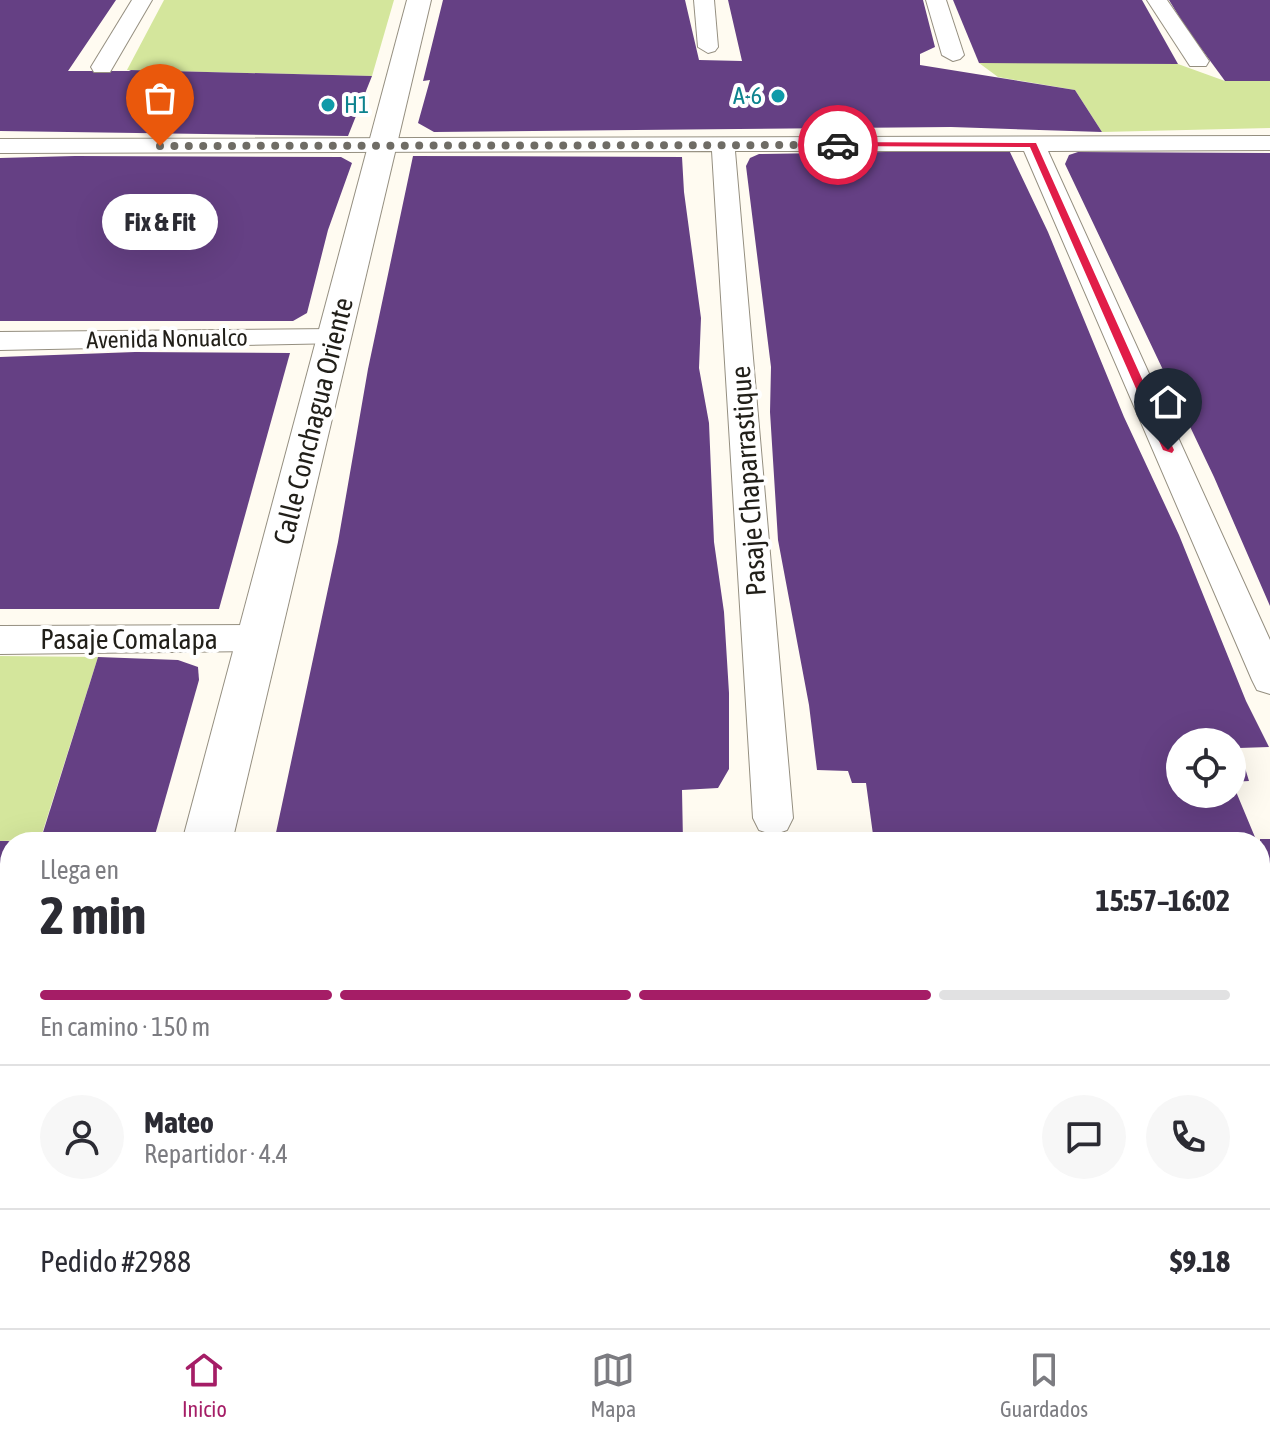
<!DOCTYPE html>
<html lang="es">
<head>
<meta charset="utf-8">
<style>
	body { margin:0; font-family:"Asap Condensed",sans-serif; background:#f7f7f7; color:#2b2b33; height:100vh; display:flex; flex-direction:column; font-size:30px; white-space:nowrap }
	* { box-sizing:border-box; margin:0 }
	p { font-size:26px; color:#7c7c81 }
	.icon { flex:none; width:44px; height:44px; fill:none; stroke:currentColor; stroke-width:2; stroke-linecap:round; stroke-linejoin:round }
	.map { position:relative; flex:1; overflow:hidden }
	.details { position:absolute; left:0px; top:832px; width:1270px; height:496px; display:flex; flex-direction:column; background:#fff; border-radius:32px 32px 0 0; box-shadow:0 8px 32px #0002 }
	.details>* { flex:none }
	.fabs { position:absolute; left:1166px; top:728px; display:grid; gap:16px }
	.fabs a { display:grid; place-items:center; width:80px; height:80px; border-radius:50%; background:#fff; box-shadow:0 8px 32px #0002; font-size:40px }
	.pin { position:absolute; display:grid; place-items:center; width:68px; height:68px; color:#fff; margin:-82px -34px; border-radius:50% 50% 50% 0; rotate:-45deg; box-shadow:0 0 8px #0007 }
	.pin .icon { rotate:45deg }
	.courier { position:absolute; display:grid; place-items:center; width:80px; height:80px; margin:-40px; border:6px solid #e11d48; border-radius:50%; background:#fff; color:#222; box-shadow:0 2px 10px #0007 }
	.bubble { position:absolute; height:56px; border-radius:28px; background:#fff; box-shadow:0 8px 32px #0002; font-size:26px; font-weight:700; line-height:56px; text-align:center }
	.head em { font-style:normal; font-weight:700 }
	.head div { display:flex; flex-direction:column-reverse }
	.head { display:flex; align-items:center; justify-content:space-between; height:136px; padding:0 40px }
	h1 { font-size:52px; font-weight:700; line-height:60px }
	.bar { display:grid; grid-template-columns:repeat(4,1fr); gap:12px 8px; align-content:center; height:96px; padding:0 40px }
	.bar i { height:10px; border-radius:6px; background:#e1e1e2 }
	.bar .current { background:#a51d66 }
	.bar p { grid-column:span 4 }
	.line { display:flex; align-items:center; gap:20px; padding:0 40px; border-top:2px solid #e1e1e2 }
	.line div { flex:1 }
	.round { display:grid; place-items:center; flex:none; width:84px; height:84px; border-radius:42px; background:#f7f7f7 }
	.menu { display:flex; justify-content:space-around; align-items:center; height:112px; border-top:2px solid #e1e1e2; background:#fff; font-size:22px; color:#7c7c81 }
	.menu a { display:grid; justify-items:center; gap:4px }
	.menu .current { color:#a51d66 }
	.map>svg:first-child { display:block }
</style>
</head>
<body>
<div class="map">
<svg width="1270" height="1328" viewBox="0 0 1270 1328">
	<rect width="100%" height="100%" fill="#fffbf1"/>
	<g fill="#d4e69c">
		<path d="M 164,0 L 394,0 L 372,76 L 127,70 Z"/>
		<path d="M 1071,62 L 1178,64 L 1225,81 L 1270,81 L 1270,128 L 1102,132 L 1075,90 L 998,77 L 979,63 Z"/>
		<path d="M 0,656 L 98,657 L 40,840 L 0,841 Z"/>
	</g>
	<g fill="#654084" fill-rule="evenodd">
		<path d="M 0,0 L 116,0 L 68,71 L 131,71 L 129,70 L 372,76 L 348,136 L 0,131 Z"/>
		<path d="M 443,0 L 685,0 L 699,60 L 742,61 L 728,0 L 923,0 L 935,47 L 920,54 L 920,65 L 1075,90 L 1102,132 L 951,127 L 434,132 L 418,123 L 430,80 L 423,81 Z"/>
		<path d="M 953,0 L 1142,0 L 1178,64 L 979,63 Z"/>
		<path d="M 1169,0 L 1270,0 L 1270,81 L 1225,81 L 1186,28 Z"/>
		<path d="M 1009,150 L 1048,232 L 1124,417 L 1179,535 L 1246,701 L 1269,747 L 1239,748 L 1249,781 L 1232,782 L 1257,842 L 874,842 L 866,783 L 852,783 L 848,771 L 817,770 L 809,705 L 778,540 L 770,412 L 771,367 L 746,166 L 750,158 L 759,154 ZM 1180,742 L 1232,742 L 1232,794 L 1180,794 Z"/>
		<path d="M 1078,152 L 1270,153 L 1270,606 L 1214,477 L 1065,164 L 1069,155 Z"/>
		<path d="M 75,156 L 341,157 L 352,163 L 328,230 L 307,313 L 293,321 L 0,321 L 0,158 Z"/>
		<path d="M 413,156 L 682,157 L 684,192 L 701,318 L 699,368 L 709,423 L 714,542 L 724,612 L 729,693 L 729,769 L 718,788 L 682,790 L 683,842 L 274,842 L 338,542 L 368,369 Z"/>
		<path d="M 135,352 L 290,353 L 219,609 L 0,609 L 0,357 Z"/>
		<path d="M 98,657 L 178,660 L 198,667 L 199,680 L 153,842 L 40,842 Z"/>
		<path d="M 1260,839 L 1270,839 L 1270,1328 L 897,1328 L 896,1318 L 1260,1318 Z"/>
		<rect x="0" y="841" width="10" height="242"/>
		<path d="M 0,1182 L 10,1183 L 10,1318 L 81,1318 L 80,1328 L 0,1328 Z"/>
		<path d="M 204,1318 L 783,1318 L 783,1328 L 203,1328 Z"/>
	</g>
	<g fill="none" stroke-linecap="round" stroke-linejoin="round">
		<defs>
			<g id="minor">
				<path d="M 132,0 L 152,0 L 110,72 L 94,72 L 91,67 Z"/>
				<path d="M 694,0 L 714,0 L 718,47 L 715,51 L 708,53 L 698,47 Z"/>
				<path d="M 926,0 L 946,0 L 964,55 L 960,59 L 953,61 L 942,55 Z"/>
				<path d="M 1147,0 L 1167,0 L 1209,61 L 1206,66 L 1190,66 Z"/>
				<path d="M 1270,136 L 1270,150 L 1048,151 L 1270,640 L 1270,694 L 1257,690 L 1252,680 L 1024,151 L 735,151 L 793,818 L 787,830 L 773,835 L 759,830 L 753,818 L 712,151 L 0,153 L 0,139 Z"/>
				<path d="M 333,329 L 343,331 L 347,337 L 343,343 L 0,350 L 0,332 Z"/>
				<path d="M 258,625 L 271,628 L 276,638 L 271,648 L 258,651 L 0,654 L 0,626 Z"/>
				<path d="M 10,1115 L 10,1163 L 0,1164 L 0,1116 Z"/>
				<path d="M 809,1318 L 861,1318 L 862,1328 L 810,1328 Z"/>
			</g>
			<g id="tertiary">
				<path d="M 407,0 L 431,0 L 232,842 L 182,842 Z"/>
				<rect x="84" y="1318" width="64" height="10"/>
			</g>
		</defs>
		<use href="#minor" stroke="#958f80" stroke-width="2"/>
		<use href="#tertiary" stroke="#958f80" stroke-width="2"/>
		<use href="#minor" fill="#fff" fill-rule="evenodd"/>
		<use href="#tertiary" fill="#fff" fill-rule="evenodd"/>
	</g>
	<path fill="#e11d48" d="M 838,142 L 1036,143 L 1174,450 L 1172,453 L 1163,450 L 1030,147 L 835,146 Z"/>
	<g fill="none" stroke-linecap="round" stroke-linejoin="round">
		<path stroke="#6f6c65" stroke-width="8" stroke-dasharray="0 14.4" d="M 160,146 L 838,145"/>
	</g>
	<g fill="#0f9aa8" stroke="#fff" stroke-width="3">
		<circle cx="778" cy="96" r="8"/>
		<circle cx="328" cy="105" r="8"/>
	</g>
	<g text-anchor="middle" stroke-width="8" stroke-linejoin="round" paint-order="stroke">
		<g font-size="24" fill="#0d838f" stroke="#fff" text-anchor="end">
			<text x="762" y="104">A-6</text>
			<text x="344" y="113" text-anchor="start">H1</text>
		</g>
		<g font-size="24" fill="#211f19" stroke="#fff">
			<text transform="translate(167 339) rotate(-1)" y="8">Avenida Nonualco</text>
		</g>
		<g font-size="28" fill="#211f19" stroke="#fff">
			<text transform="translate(313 421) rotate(-76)" y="10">Calle Conchagua Oriente</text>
			<text transform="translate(748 481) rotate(-94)" y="10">Pasaje Chaparrastique</text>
			<text x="129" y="649">Pasaje Comalapa</text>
		</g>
	</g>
</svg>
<div class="fabs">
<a><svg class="icon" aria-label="locate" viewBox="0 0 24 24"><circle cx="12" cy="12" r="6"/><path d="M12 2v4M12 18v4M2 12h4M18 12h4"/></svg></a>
</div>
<div class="pin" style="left:160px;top:146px;background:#ea580c"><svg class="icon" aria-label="bag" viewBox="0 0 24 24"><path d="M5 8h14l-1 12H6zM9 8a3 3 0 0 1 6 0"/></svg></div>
<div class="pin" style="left:1168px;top:450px;background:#1f2937"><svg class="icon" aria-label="home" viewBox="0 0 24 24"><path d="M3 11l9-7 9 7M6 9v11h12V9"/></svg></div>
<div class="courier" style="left:838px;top:145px"><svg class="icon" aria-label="car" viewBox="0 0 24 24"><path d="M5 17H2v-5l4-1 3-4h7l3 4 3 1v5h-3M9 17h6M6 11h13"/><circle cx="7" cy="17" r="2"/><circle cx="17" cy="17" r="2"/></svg></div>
<div class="bubble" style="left:102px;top:194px;width:116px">Fix &amp; Fit</div>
<section class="details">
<div class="head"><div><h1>2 min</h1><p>Llega en</p></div><em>15:57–16:02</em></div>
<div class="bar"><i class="current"></i><i class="current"></i><i class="current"></i><i></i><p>En camino · 150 m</p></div>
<div class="line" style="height:144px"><a class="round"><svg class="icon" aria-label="person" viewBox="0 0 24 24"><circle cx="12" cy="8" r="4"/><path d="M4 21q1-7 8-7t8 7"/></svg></a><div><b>Mateo</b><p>Repartidor · 4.4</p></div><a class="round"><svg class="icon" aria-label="chat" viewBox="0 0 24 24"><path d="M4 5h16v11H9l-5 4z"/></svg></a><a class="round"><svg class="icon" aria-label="phone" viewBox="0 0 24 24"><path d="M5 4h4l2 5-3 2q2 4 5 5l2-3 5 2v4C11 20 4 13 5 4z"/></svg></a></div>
<div class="line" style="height:104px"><div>Pedido #2988</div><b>$9.18</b></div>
</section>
</div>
<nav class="menu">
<a class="current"><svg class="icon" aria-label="home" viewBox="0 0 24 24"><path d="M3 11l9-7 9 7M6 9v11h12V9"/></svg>Inicio</a>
<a><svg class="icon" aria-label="map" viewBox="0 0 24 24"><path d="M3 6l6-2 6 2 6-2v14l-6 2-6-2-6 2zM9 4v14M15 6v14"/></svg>Mapa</a>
<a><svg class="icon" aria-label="saved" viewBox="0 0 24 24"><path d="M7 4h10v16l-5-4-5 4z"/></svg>Guardados</a>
</nav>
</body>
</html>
